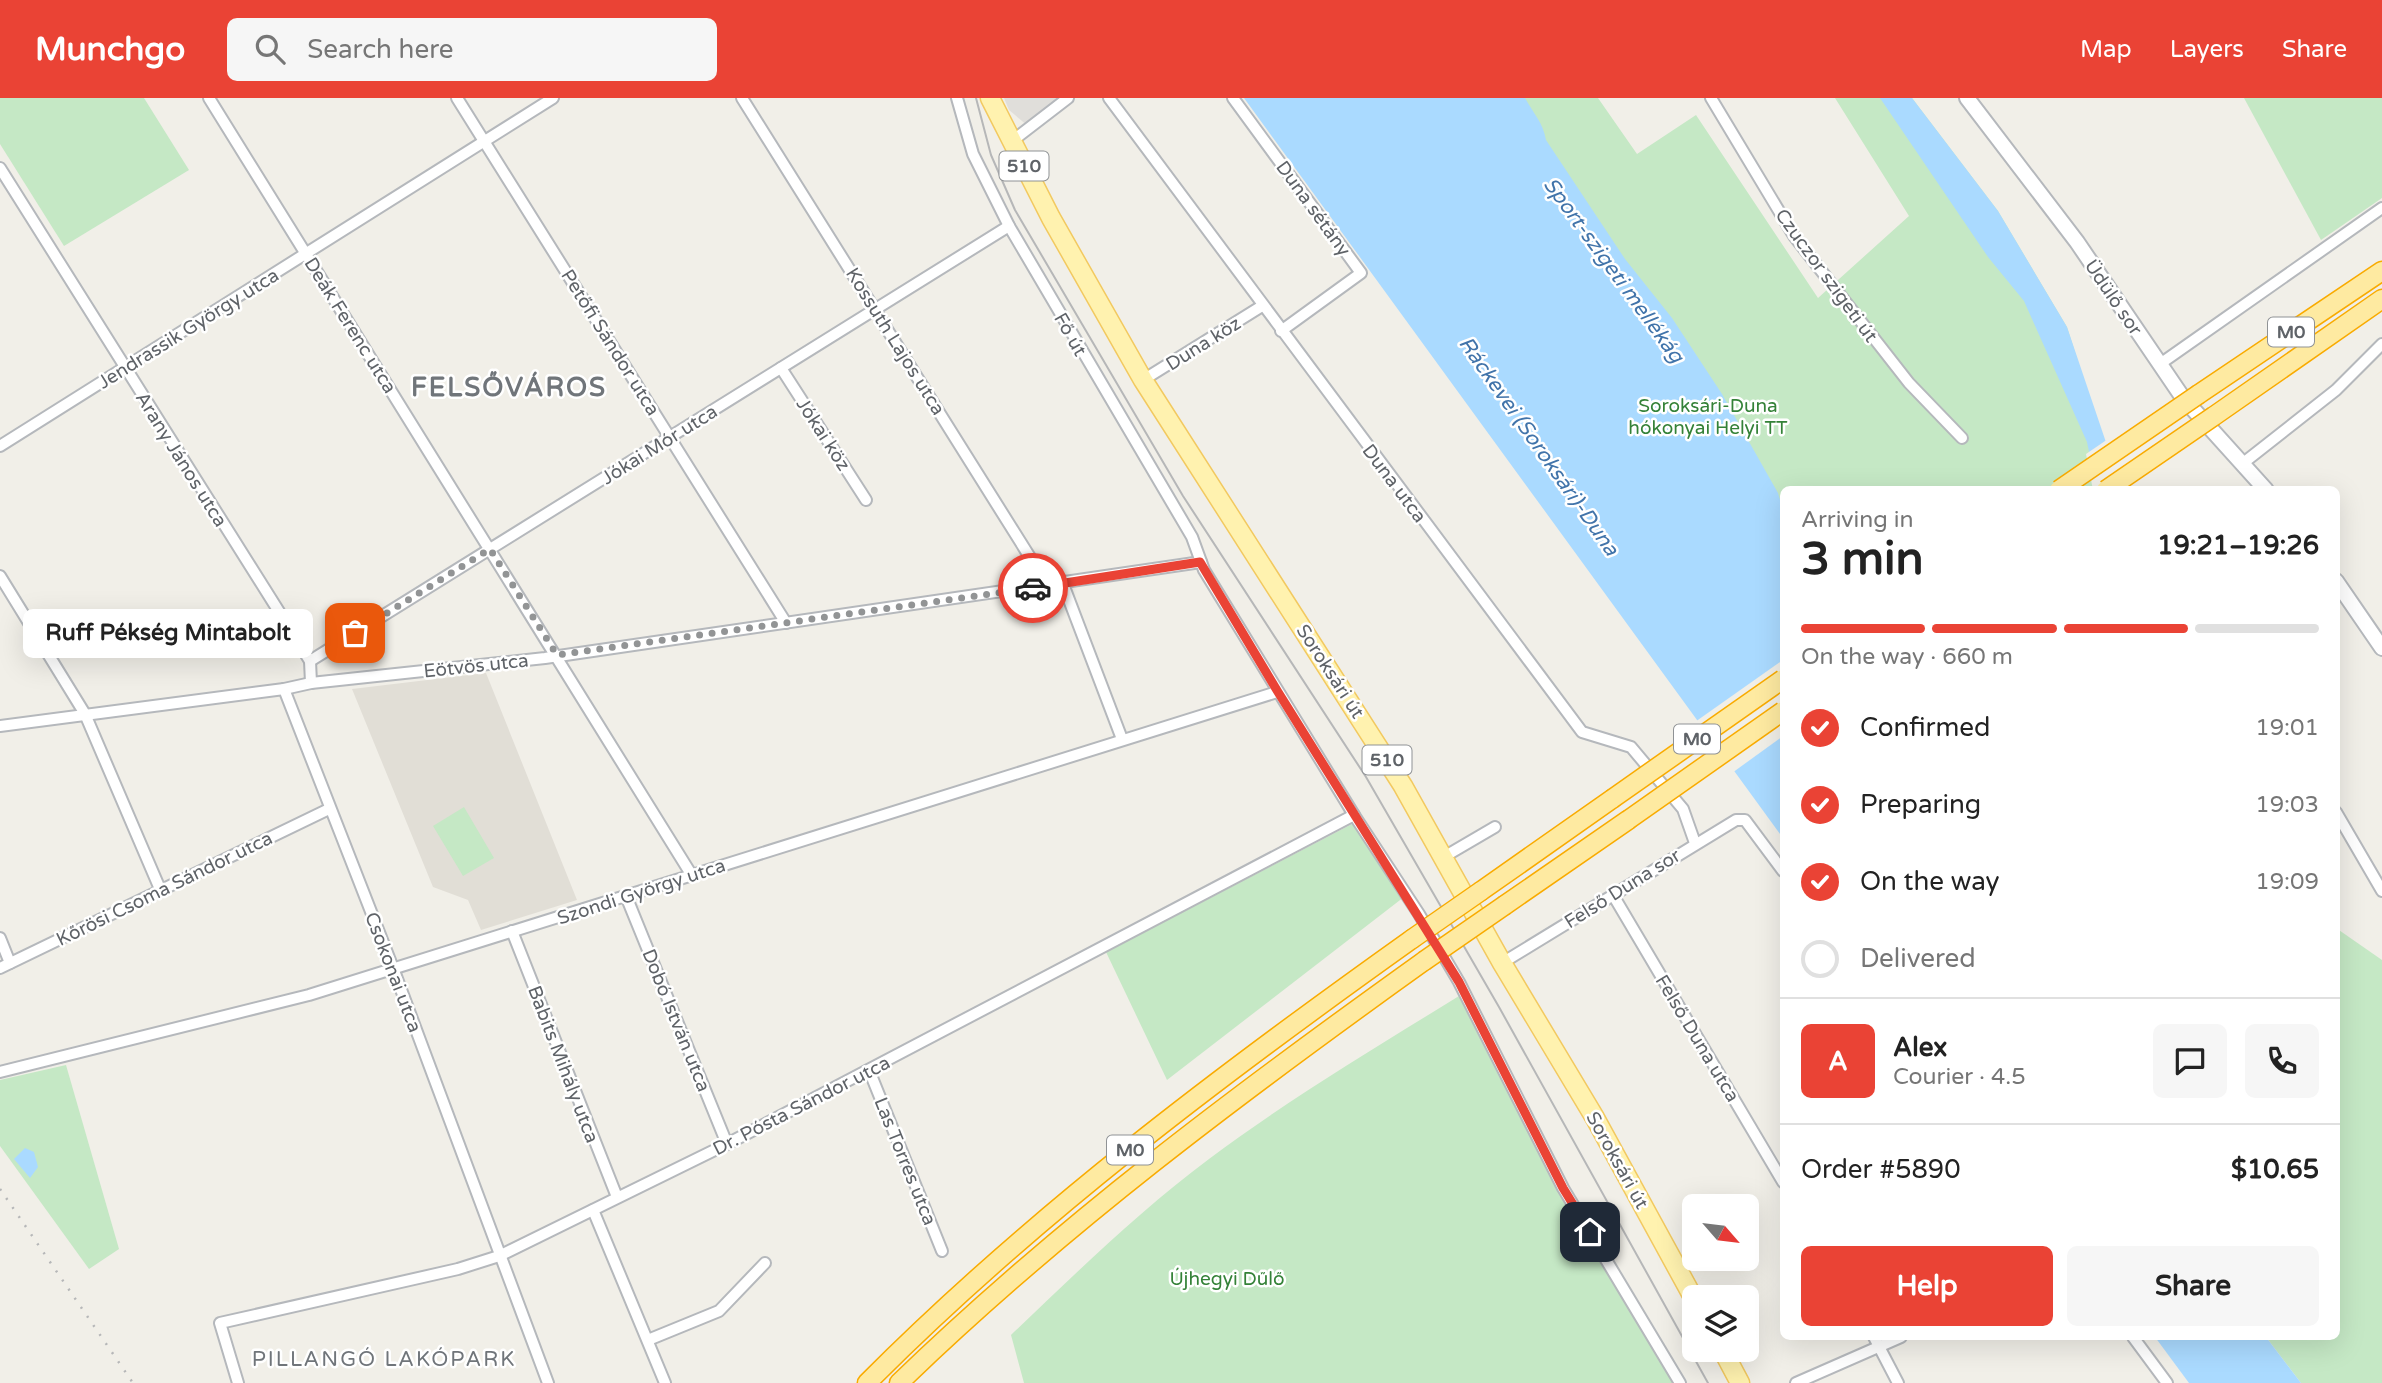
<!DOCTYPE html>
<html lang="en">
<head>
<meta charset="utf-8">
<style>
	body { margin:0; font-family:"Varela Round",sans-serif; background:#f6f6f6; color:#222; height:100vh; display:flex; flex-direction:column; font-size:26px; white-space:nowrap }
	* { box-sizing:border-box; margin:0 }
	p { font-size:23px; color:#767676 }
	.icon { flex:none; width:38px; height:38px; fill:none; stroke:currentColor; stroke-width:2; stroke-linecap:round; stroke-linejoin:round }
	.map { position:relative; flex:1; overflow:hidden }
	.panel { position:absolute; left:1780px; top:388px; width:560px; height:854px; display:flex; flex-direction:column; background:#fff; border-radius:10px; box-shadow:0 7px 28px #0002 }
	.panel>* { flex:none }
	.needle { width:46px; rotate:118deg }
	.fabs { position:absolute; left:1682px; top:1096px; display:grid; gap:14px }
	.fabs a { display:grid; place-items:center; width:77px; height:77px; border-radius:10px; background:#fff; box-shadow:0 7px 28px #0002; font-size:35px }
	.pin { position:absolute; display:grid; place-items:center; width:60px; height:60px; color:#fff; margin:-30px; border-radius:14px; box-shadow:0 4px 10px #0006 }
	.courier { position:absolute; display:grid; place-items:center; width:70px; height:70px; margin:-35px; border:5px solid #ea4335; border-radius:50%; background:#fff; color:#222; box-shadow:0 2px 9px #0007 }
	.bubble { position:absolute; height:49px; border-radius:10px; background:#fff; box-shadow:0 7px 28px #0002; font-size:23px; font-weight:700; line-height:49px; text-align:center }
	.summary em { font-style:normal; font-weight:700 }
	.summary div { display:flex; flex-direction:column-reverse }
	.summary { display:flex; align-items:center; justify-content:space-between; height:119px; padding:0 21px }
	h1 { font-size:46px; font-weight:700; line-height:52px }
	.bar { display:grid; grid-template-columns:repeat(4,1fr); gap:10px 7px; align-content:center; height:84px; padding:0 21px }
	.bar i { height:9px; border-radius:5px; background:#e0e0e0 }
	.bar .current { background:#ea4335 }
	.bar p { grid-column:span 4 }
	.line { display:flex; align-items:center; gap:18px; padding:0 21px; border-top:2px solid #e0e0e0 }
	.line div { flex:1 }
	.round { display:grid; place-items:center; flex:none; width:74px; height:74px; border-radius:10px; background:#f6f6f6 }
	ol { padding:0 21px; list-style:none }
	li { display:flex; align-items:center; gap:21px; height:77px }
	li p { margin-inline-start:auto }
	li .icon { padding:7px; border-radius:50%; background:#ea4335; color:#fff; stroke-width:4 }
	li:last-child { color:#767676 }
	li i { width:38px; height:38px; border:4px solid #e0e0e0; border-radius:50% }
	.primary-button { display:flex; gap:14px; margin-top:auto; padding:14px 21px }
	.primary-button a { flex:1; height:80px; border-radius:10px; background:#ea4335; color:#fff; font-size:28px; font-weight:700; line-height:80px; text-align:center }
	.primary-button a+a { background:#f6f6f6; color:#222 }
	header { display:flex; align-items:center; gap:42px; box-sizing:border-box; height:98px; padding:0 35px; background:#ea4335; color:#fff }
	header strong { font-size:33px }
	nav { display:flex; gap:38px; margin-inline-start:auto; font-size:24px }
	.search { width:490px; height:63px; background:#f6f6f6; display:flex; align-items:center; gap:18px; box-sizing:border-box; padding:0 24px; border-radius:10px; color:#767676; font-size:26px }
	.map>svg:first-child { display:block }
</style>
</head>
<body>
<header>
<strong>Munchgo</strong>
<div class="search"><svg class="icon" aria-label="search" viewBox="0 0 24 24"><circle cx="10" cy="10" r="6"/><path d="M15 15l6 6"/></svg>Search here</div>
<nav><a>Map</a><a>Layers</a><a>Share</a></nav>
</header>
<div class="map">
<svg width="2382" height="1285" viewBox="0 0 2382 1285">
	<rect width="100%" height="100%" fill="#f1efe8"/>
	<path fill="#e0deda" d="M 1004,0 L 1063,0 L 1028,28 L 1009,12 Z"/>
	<path fill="#e1ded6" d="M 486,575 L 577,802 L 481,832 L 468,802 L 433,789 L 352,591 Z"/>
	<g fill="#c5e8c5">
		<path d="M 0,0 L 144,0 L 189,72 L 64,148 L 0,46 Z"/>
		<path d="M 1363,0 L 1598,0 L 1637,56 L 1696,17 L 1818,200 L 1909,118 L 1835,0 L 1912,0 L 1998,113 L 2067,229 L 2119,392 L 1783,392 L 1783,537 Z"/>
		<path d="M 2244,0 L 2382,0 L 2382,100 L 2321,142 Z"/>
		<path d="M 464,709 L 494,760 L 463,778 L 433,728 Z"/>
		<path d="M 1354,725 L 1404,799 L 1167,982 L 1106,854 Z"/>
		<path d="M 2336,830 L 2382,862 L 2382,1285 L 2301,1285 L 2266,1239 L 2336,1239 Z"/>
		<path d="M 1459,898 L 1554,1081 L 1675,1285 L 1024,1285 L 1011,1237 C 1075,1176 1138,1114 1209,1061 C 1289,1001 1375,950 1459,898 Z"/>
		<path d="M 66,967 L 119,1151 L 89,1171 L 0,1048 L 0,982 Z"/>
	</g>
	<g fill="#aadaff">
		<path d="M 1244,0 L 1525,0 C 1533,15 1543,24 1546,42 L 1625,161 L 1672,220 L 1722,296 L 1778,395 L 1783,412 L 1783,740 Z"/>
		<path d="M 1880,0 L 1912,0 L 1998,113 L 2067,229 L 2113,365 L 2097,392 L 2087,344 L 2024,203 L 1988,159 Z"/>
		<path d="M 25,1050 L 34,1054 L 38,1069 L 30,1080 L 14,1061 Z"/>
		<path d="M 2155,1239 L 2266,1239 L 2301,1285 L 2189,1285 Z"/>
	</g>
	<g fill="#f1efe8">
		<path d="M 2108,341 L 2122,392 L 2093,392 L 2086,356 Z"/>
		<path d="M 1783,562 L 1783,638 L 1732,675 L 1695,624 Z"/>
	</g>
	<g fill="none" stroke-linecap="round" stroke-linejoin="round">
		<defs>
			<g id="minor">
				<path d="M 209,0 L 691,776"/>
				<path d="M 457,0 L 786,525"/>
				<path d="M 742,0 L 1048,488"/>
				<path d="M 957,0 L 973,56 L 1009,128 L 1192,439 L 1204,472 L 1354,717 L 1419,816 L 1459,884 L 1563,1090 L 1680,1285"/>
				<path d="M 1109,0 L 1582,634 L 1631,649 L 1683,711 L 1695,745"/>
				<path d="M 1233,0 L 1361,175 L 1281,233"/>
				<path d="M 1711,0 L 1794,138 L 1909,285 L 1962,340"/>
				<path d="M 1016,40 L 1068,0"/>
				<path d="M 0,70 L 310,563 L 311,585"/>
				<path d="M 2160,266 L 2382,110"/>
				<path d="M 781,270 L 866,402"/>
				<path d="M 1143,282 L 1262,208"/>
				<path d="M 0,348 L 553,0"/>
				<path d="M 2242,366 L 2336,292 L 2382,246"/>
				<path d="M 0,478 L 85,616 L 160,791"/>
				<path d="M 1063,486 L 1122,641"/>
				<path d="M 310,563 L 1009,128"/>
				<path d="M 284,591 L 393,870 L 548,1285"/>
				<path d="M 0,628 L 284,591 L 311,585 L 545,560 L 1201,464"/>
				<path d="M 2336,714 L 2382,793"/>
				<path d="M 1442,760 L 1495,729"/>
				<path d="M 1613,797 L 1783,1084"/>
				<path d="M 626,798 L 727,1046"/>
				<path d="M 512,833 L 617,1099"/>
				<path d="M 0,840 L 10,865"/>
				<path d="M 1502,865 L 1736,722 L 1745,722 L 1783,773"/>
				<path d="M 0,870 L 329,711"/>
				<path d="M 869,972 L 942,1153"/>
				<path d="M 0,974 L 309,897 L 1277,594"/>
				<path d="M 593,1112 L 665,1285"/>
				<path d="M 1874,1239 L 1898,1285"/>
				<path d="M 2133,1239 L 2167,1285"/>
				<path d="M 648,1242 L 719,1213 L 765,1165"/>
				<path d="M 238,1285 L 220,1225 L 458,1171 L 499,1158 L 727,1046 L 1354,717"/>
				<path d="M 1796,1285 L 1901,1239"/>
			</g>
			<g id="tertiary">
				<path d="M 1967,0 L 2077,144 L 2183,300 L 2266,392"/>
				<path d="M 2336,483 L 2382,550"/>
			</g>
			<g id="primary">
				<path d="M 990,0 L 1051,120 L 1143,282 L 1403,688 L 1502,865 L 1595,1020 L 1694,1201"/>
				<path d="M 1722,1251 L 1740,1285"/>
			</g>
			<g id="trunk">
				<path d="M 2199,296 L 2382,173"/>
				<path d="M 2214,318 L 2382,201"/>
				<path d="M 1481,793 L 1612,701"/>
				<path d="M 1505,807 L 1628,722"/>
				<path d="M 867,1285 C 1032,1119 1221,977 1412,841"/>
				<path d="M 899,1285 C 1061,1128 1241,994 1424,863"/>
			</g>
		</defs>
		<use href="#minor" stroke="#b5b8bc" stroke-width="14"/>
		<use href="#tertiary" stroke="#b5b8bc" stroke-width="18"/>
		<use href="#primary" stroke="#f2c960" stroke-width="21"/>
		<use href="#trunk" stroke="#f9ab00" stroke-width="21"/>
		<use href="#minor" stroke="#fff" stroke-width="10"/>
		<use href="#tertiary" stroke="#fff" stroke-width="14"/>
		<use href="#primary" stroke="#fff2af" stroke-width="18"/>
		<use href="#trunk" stroke="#feeaa1" stroke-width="18"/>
		<path stroke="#b6b7b8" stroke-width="2" d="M 976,0 L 991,57 L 1015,112 L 1183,398 L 1366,679 L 1499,909 L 1708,1285"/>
		<path stroke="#b6b7b8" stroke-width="2.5" stroke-dasharray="2 9" stroke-linecap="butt" d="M 0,1091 L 133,1285"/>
		<defs>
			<g id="trunk-bridge">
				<path d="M 2059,392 L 2199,296"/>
				<path d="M 2106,392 L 2214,318"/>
				<path d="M 1612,701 L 1783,581"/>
				<path d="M 1628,722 L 1783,613"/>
				<path d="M 1412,841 L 1481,793"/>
				<path d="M 1424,863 L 1505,807"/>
			</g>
		</defs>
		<use href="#trunk-bridge" stroke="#f9ab00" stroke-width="21" stroke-linecap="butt"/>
		<use href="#trunk-bridge" stroke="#feeaa1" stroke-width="18"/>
	</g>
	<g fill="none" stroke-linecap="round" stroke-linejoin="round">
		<path stroke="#929495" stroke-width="7" stroke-dasharray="0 12.6" d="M 355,535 L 490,451 L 557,557 L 1033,490"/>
		<path stroke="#ea4335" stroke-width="9" d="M 1033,490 L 1200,464 L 1278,594 L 1459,884 L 1563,1090 L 1590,1134"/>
	</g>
	<g text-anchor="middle" stroke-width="5" stroke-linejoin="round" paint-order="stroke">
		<g fill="#fff" stroke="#8f9295" stroke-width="2">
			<rect x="999.5" y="53.5" width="49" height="29" rx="5"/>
			<rect x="2268" y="219.5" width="46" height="29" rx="5"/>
			<rect x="1674" y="626.5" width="46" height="29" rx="5"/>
			<rect x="1362.5" y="647.5" width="49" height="29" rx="5"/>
			<rect x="1107" y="1037.5" width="46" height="29" rx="5"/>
		</g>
		<g font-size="18" font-weight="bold" fill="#5f6368">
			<text x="1024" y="74">510</text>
			<text x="2291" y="240">M0</text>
			<text x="1697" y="647">M0</text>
			<text x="1387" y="668">510</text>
			<text x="1130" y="1058">M0</text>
		</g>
		<g font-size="19" fill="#5f6368" stroke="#fff">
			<text transform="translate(1314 110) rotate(54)" y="7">Duna sétány</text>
			<text transform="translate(1827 177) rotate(54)" y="7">Czuczor szigeti út</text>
			<text transform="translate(2114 199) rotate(56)" y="7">Üdülő sor</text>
			<text transform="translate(351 227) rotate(58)" y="7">Deák Ferenc utca</text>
			<text transform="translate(188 230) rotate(-32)" y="7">Jendrassik György utca</text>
			<text transform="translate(1071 236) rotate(60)" y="7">Fő út</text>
			<text transform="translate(896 243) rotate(58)" y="7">Kossuth Lajos utca</text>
			<text transform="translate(611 244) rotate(58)" y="7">Petőfi Sándor utca</text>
			<text transform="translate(1203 245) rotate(-32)" y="7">Duna köz</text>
			<text transform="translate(824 336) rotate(57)" y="7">Jókai köz</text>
			<text transform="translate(659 346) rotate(-32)" y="7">Jókai Mór utca</text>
			<text transform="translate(182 361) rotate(58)" y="7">Arany János utca</text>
			<text transform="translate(1395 385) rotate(53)" y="7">Duna utca</text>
			<text transform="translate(476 567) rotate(-6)" y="7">Eötvös utca</text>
			<text transform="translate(1331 573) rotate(57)" y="7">Soroksári út</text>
			<text transform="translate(164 790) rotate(-26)" y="7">Kőrösi Csoma Sándor utca</text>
			<text transform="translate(1622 790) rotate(-32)" y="7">Felső Duna sor</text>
			<text transform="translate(641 793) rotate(-18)" y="7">Szondi György utca</text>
			<text transform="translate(394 874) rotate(69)" y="7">Csokonai utca</text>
			<text transform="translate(677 922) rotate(68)" y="7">Dobó István utca</text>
			<text transform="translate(1698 940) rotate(59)" y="7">Felső Duna utca</text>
			<text transform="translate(564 966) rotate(69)" y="7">Babits Mihály utca</text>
			<text transform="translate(801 1007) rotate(-27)" y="7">Dr. Pósta Sándor utca</text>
			<text transform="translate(1618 1062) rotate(61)" y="7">Soroksári út</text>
			<text transform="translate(906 1063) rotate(68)" y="7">Las Torres utca</text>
		</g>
		<g font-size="19" fill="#348238" stroke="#fff">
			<text x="1708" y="314">Soroksári-Duna<tspan x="1708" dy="22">hókonyai Helyi TT</tspan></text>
			<text x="1227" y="1187">Újhegyi Dűlő</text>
		</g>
		<g font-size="21" font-style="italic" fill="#4174aa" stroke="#fff">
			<text transform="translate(1614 172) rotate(54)" y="7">Sport-szigeti mellékág</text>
			<text transform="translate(1539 348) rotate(55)" y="7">Ráckevei (Soroksári)-Duna</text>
		</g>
		<g font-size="21" letter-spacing="2" fill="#70757a" stroke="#fff">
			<text x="384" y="1268">PILLANGÓ LAKÓPARK</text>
		</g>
		<g font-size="26" font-weight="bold" letter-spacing="2" fill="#70757a" stroke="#fff">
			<text x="509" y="298">FELSŐVÁROS</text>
		</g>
	</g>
</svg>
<div class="fabs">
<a><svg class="needle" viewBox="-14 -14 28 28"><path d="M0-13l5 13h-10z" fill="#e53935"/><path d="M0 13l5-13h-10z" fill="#767676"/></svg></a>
<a><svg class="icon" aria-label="layers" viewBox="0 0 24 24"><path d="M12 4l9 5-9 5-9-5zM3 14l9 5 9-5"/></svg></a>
</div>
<div class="pin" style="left:355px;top:535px;background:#ea580c"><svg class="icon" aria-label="bag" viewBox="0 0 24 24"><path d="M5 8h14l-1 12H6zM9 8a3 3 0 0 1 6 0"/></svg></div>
<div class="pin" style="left:1590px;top:1134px;background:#1f2937"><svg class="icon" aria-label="home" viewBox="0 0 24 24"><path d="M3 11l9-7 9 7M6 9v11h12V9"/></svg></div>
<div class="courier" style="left:1033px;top:490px"><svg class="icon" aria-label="car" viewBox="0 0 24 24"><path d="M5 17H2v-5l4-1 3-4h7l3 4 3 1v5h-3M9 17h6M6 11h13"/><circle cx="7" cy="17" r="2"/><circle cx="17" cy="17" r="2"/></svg></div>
<div class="bubble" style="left:23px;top:511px;width:290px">Ruff Pékség Mintabolt</div>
<section class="panel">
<div class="summary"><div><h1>3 min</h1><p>Arriving in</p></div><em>19:21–19:26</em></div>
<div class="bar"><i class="current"></i><i class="current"></i><i class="current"></i><i></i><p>On the way · 660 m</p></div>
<ol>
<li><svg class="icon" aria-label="check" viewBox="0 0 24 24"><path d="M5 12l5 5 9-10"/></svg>Confirmed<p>19:01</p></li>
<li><svg class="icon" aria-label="check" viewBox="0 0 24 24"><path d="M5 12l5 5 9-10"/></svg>Preparing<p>19:03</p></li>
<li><svg class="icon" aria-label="check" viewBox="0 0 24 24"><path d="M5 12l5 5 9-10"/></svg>On the way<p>19:09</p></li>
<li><i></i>Delivered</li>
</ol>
<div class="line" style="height:126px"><b class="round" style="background:#ea4335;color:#fff">A</b><div><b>Alex</b><p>Courier · 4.5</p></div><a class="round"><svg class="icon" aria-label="chat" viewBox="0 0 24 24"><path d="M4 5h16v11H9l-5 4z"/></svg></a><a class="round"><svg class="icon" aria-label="phone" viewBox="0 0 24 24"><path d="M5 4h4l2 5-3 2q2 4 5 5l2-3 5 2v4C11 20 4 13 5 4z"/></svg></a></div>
<div class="line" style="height:91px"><div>Order #5890</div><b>$10.65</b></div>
<div class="primary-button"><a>Help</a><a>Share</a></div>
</section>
</div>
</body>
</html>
